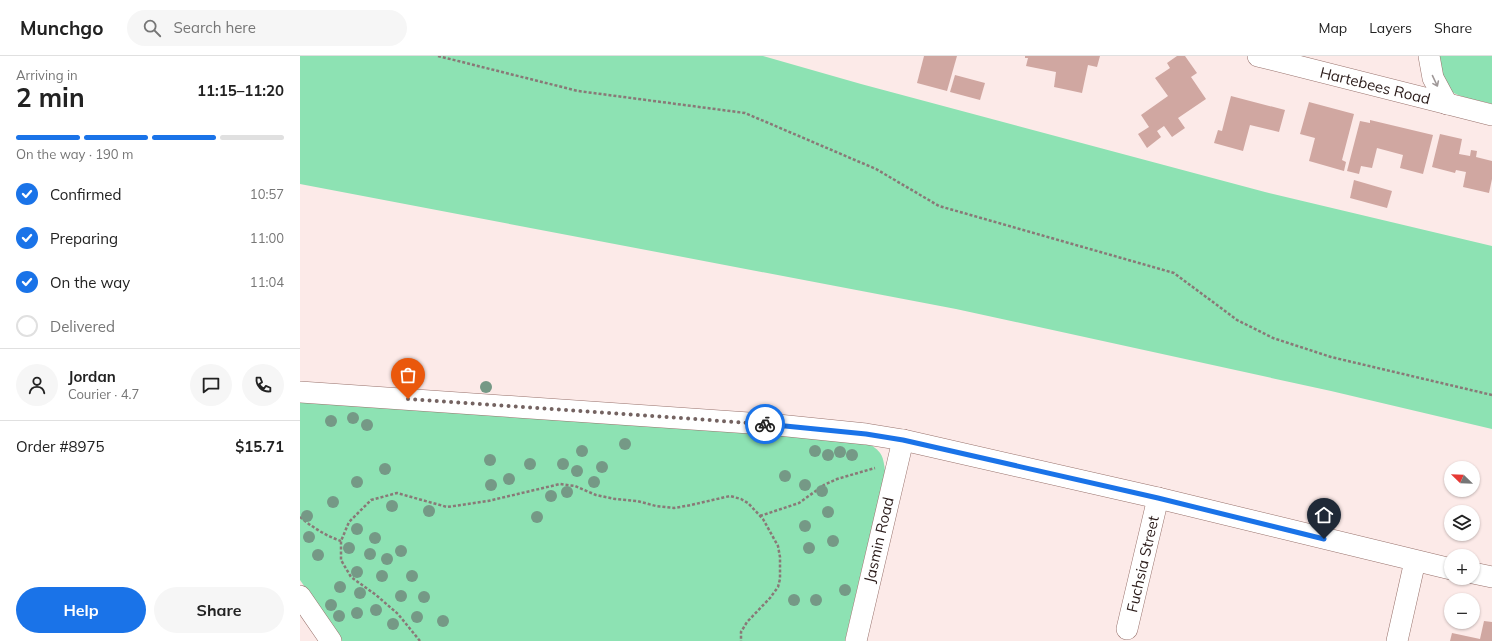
<!DOCTYPE html>
<html lang="en">
<head>
<meta charset="utf-8">
<style>
	body { margin:0; font-family:Mulish,sans-serif; background:#f6f6f6; color:#222; height:100vh; display:flex; flex-direction:column; font-size:15px; white-space:nowrap }
	* { box-sizing:border-box; margin:0 }
	p { font-size:13px; color:#767676 }
	.icon { flex:none; width:22px; height:22px; fill:none; stroke:currentColor; stroke-width:2; stroke-linecap:round; stroke-linejoin:round }
	.map { position:relative; flex:1; overflow:hidden }
	.side { display:flex; flex-direction:column; background:#fff; width:300px }
	.side>* { flex:none }
	.needle { width:26px; rotate:293deg }
	.buttons { position:absolute; left:1144px; top:405px; display:grid; gap:8px }
	.buttons a { display:grid; place-items:center; width:36px; height:36px; border-radius:50%; background:#fff; box-shadow:0 1px 3px #0004; font-size:20px }
	.pin { position:absolute; display:grid; place-items:center; width:34px; height:34px; color:#fff; margin:-41px -17px; border-radius:50% 50% 50% 0; rotate:-45deg; box-shadow:0 0 4px #0007 }
	.pin .icon { rotate:45deg }
	.courier { position:absolute; display:grid; place-items:center; width:40px; height:40px; margin:-20px; border:3px solid #1a73e8; border-radius:50%; background:#fff; color:#222; box-shadow:0 1px 5px #0007 }
	.head em { font-style:normal; font-weight:700 }
	.head div { display:flex; flex-direction:column-reverse }
	.head { display:flex; align-items:center; justify-content:space-between; height:68px; padding:0 16px }
	h1 { font-size:26px; font-weight:700; line-height:30px }
	.bar { display:grid; grid-template-columns:repeat(4,1fr); gap:6px 4px; align-content:center; height:48px; padding:0 16px }
	.bar i { height:5px; border-radius:3px; background:#e0e0e0 }
	.bar .selected { background:#1a73e8 }
	.bar p { grid-column:span 4 }
	.line { display:flex; align-items:center; gap:10px; padding:0 16px; border-top:1px solid #e0e0e0 }
	.line div { flex:1 }
	.round { display:grid; place-items:center; flex:none; width:42px; height:42px; border-radius:21px; background:#f6f6f6 }
	ol { padding:0 16px; list-style:none }
	li { display:flex; align-items:center; gap:12px; height:44px }
	li p { margin-inline-start:auto }
	li .icon { padding:4px; border-radius:50%; background:#1a73e8; color:#fff; stroke-width:4 }
	li:last-child { color:#767676 }
	li i { width:22px; height:22px; border:2px solid #e0e0e0; border-radius:50% }
	.cta { display:flex; gap:8px; margin-top:auto; padding:8px 16px }
	.cta a { flex:1; height:46px; border-radius:24px; background:#1a73e8; color:#fff; font-size:16px; font-weight:700; line-height:46px; text-align:center }
	.cta a+a { background:#f6f6f6; color:#222 }
	header { display:flex; align-items:center; gap:24px; box-sizing:border-box; height:56px; padding:0 20px; background:#fff; border-bottom:1px solid #e0e0e0 }
	header strong { font-size:19px }
	nav { display:flex; gap:22px; margin-inline-start:auto; font-size:14px }
	.search { width:280px; height:36px; background:#f6f6f6; display:flex; align-items:center; gap:10px; box-sizing:border-box; padding:0 14px; border-radius:22px; color:#767676; font-size:15px }
	main { display:flex; flex:1; min-height:0 }
	.map>svg:first-child { display:block }
</style>
</head>
<body>
<header>
<strong>Munchgo</strong>
<div class="search"><svg class="icon" aria-label="search" viewBox="0 0 24 24"><circle cx="10" cy="10" r="6"/><path d="M15 15l6 6"/></svg>Search here</div>
<nav><a>Map</a><a>Layers</a><a>Share</a></nav>
</header>
<main>
<section class="side">
<div class="head"><div><h1>2 min</h1><p>Arriving in</p></div><em>11:15–11:20</em></div>
<div class="bar"><i class="selected"></i><i class="selected"></i><i class="selected"></i><i></i><p>On the way · 190 m</p></div>
<ol>
<li><svg class="icon" aria-label="check" viewBox="0 0 24 24"><path d="M5 12l5 5 9-10"/></svg>Confirmed<p>10:57</p></li>
<li><svg class="icon" aria-label="check" viewBox="0 0 24 24"><path d="M5 12l5 5 9-10"/></svg>Preparing<p>11:00</p></li>
<li><svg class="icon" aria-label="check" viewBox="0 0 24 24"><path d="M5 12l5 5 9-10"/></svg>On the way<p>11:04</p></li>
<li><i></i>Delivered</li>
</ol>
<div class="line" style="height:72px"><a class="round"><svg class="icon" aria-label="person" viewBox="0 0 24 24"><circle cx="12" cy="8" r="4"/><path d="M4 21q1-7 8-7t8 7"/></svg></a><div><b>Jordan</b><p>Courier · 4.7</p></div><a class="round"><svg class="icon" aria-label="chat" viewBox="0 0 24 24"><path d="M4 5h16v11H9l-5 4z"/></svg></a><a class="round"><svg class="icon" aria-label="phone" viewBox="0 0 24 24"><path d="M5 4h4l2 5-3 2q2 4 5 5l2-3 5 2v4C11 20 4 13 5 4z"/></svg></a></div>
<div class="line" style="height:52px"><div>Order #8975</div><b>$15.71</b></div>
<div class="cta"><a>Help</a><a>Share</a></div>
</section>
<div class="map">
<svg width="1192" height="585" viewBox="0 0 1192 585">
	<rect width="100%" height="100%" fill="#fceae8"/>
	<g fill="#8de2b3">
		<path d="M 0,0 L 463,0 L 561,28 L 965,136 L 1192,190 L 1192,373 L 1031,335 L 656,253 L 0,128 Z"/>
		<path d="M 1139,0 L 1192,0 L 1192,48 C 1179,44 1150,41 1143,28 C 1140,23 1140,7 1139,0 Z"/>
		<path d="M 0,343 L 566,386 C 581,395 583,398 585,415 L 545,585 L 42,585 L 0,524 Z"/>
	</g>
	<g fill="#d0a7a1">
		<path d="M 624,0 L 657,0 L 647,35 L 617,27 Z"/>
		<path d="M 725,0 L 800,0 L 797,11 L 788,9 L 782,37 L 754,31 L 756,16 L 726,10 L 728,2 L 725,2 Z"/>
		<path d="M 877,0 L 885,0 L 897,17 L 891,21 L 906,43 L 878,62 L 885,72 L 872,81 L 864,70 L 857,75 L 861,81 L 847,92 L 838,78 L 849,71 L 841,59 L 868,40 L 855,22 L 870,12 L 867,7 Z"/>
		<path d="M 655,19 L 685,27 L 680,44 L 650,36 Z"/>
		<path d="M 931,40 L 985,54 L 979,76 L 950,69 L 943,95 L 914,87 L 918,74 L 922,75 Z"/>
		<path d="M 1009,46 L 1054,58 L 1042,104 L 1046,106 L 1044,115 L 1009,105 L 1015,82 L 1000,78 Z"/>
		<path d="M 1070,64 L 1133,79 L 1123,118 L 1100,112 L 1103,99 L 1077,92 L 1072,112 L 1061,110 L 1059,118 L 1047,115 L 1060,65 L 1070,67 Z"/>
		<path d="M 1140,78 L 1162,83 L 1159,98 L 1170,100 L 1171,94 L 1177,95 L 1176,101 L 1192,105 L 1192,123 L 1189,137 L 1163,131 L 1166,116 L 1156,114 L 1155,117 L 1132,111 Z"/>
		<path d="M 1054,124 L 1092,135 L 1087,152 L 1050,142 Z"/>
		<path d="M 1184,565 L 1192,566 L 1192,585 L 1150,585 L 1152,577 L 1180,583 Z"/>
	</g>
	<g fill="none" stroke-linecap="round" stroke-linejoin="round">
		<defs>
			<g id="minor">
				<path d="M 958,0 L 1192,59"/>
				<path d="M 1129,0 L 1133,22 L 1147,48"/>
				<path d="M 0,336 L 478,369 L 566,378 L 603,384 L 858,442 L 1151,513"/>
				<path d="M 1173,517 L 1192,521"/>
				<path d="M 0,540 L 31,585"/>
				<path d="M 827,573 L 858,442"/>
				<path d="M 556,585 L 603,384"/>
				<path d="M 1097,585 L 1115,505"/>
			</g>
		</defs>
		<use href="#minor" stroke="#98726c" stroke-width="22"/>
		<g stroke="#897977" stroke-width="2.5" stroke-dasharray="3 2" stroke-linecap="butt">
			<path d="M 138,0 L 278,35 L 445,57 L 576,113 L 639,150 L 874,217 L 937,264 L 973,282 L 1031,301 L 1192,339"/>
			<path d="M 460,460 L 499,447 L 524,429 L 537,423 L 575,412"/>
			<path d="M 0,461 C 12,471 26,480 41,485"/>
			<path d="M 120,585 L 98,558 L 76,539 L 51,521 L 41,504 L 41,485 L 49,466 L 71,444 L 97,437 L 147,451 L 188,445 L 260,428 L 275,430 L 296,439 L 315,443 L 337,445 L 356,450 L 374,452 L 391,449 L 430,440 L 441,443 L 448,447 L 463,463 L 478,490 L 480,501 L 480,523 L 478,531 L 470,542 L 447,566 L 441,576 L 441,585"/>
		</g>
		<use href="#minor" stroke="#fff" stroke-width="21"/>
	</g>
	<g fill="#759986">
		<circle cx="186" cy="331" r="6"/>
		<circle cx="53" cy="362" r="6"/>
		<circle cx="31" cy="365" r="6"/>
		<circle cx="67" cy="369" r="6"/>
		<circle cx="325" cy="388" r="6"/>
		<circle cx="282" cy="395" r="6"/>
		<circle cx="515" cy="395" r="6"/>
		<circle cx="540" cy="396" r="6"/>
		<circle cx="528" cy="399" r="6"/>
		<circle cx="552" cy="399" r="6"/>
		<circle cx="190" cy="404" r="6"/>
		<circle cx="230" cy="408" r="6"/>
		<circle cx="263" cy="408" r="6"/>
		<circle cx="302" cy="411" r="6"/>
		<circle cx="85" cy="413" r="6"/>
		<circle cx="277" cy="415" r="6"/>
		<circle cx="485" cy="420" r="6"/>
		<circle cx="209" cy="423" r="6"/>
		<circle cx="57" cy="426" r="6"/>
		<circle cx="294" cy="426" r="6"/>
		<circle cx="191" cy="429" r="6"/>
		<circle cx="505" cy="429" r="6"/>
		<circle cx="522" cy="435" r="6"/>
		<circle cx="267" cy="436" r="6"/>
		<circle cx="251" cy="440" r="6"/>
		<circle cx="33" cy="446" r="6"/>
		<circle cx="92" cy="450" r="6"/>
		<circle cx="129" cy="455" r="6"/>
		<circle cx="528" cy="456" r="6"/>
		<circle cx="7" cy="460" r="6"/>
		<circle cx="237" cy="461" r="6"/>
		<circle cx="505" cy="470" r="6"/>
		<circle cx="57" cy="473" r="6"/>
		<circle cx="9" cy="481" r="6"/>
		<circle cx="75" cy="482" r="6"/>
		<circle cx="533" cy="485" r="6"/>
		<circle cx="49" cy="492" r="6"/>
		<circle cx="509" cy="492" r="6"/>
		<circle cx="101" cy="495" r="6"/>
		<circle cx="70" cy="498" r="6"/>
		<circle cx="18" cy="499" r="6"/>
		<circle cx="87" cy="503" r="6"/>
		<circle cx="57" cy="516" r="6"/>
		<circle cx="82" cy="520" r="6"/>
		<circle cx="112" cy="520" r="6"/>
		<circle cx="40" cy="531" r="6"/>
		<circle cx="545" cy="534" r="6"/>
		<circle cx="60" cy="537" r="6"/>
		<circle cx="101" cy="540" r="6"/>
		<circle cx="124" cy="541" r="6"/>
		<circle cx="494" cy="544" r="6"/>
		<circle cx="516" cy="544" r="6"/>
		<circle cx="31" cy="549" r="6"/>
		<circle cx="76" cy="554" r="6"/>
		<circle cx="57" cy="557" r="6"/>
		<circle cx="39" cy="560" r="6"/>
		<circle cx="117" cy="561" r="6"/>
		<circle cx="143" cy="565" r="6"/>
		<circle cx="93" cy="568" r="6"/>
	</g>
	<defs><path id="oneway-shaft" d="M-6 0H5M1.5-3L5.5 0L1.5 3" fill="none" stroke-width="1.6" stroke-linecap="round" stroke-linejoin="round"/></defs>
	<use stroke="#9f9898" href="#oneway-shaft" transform="translate(1135 25) rotate(65)"/>
	<g fill="none" stroke-linecap="round" stroke-linejoin="round">
		<path stroke="#746361" stroke-width="4" stroke-dasharray="0 7.2" d="M 108,343 L 465,368"/>
		<path stroke="#1a73e8" stroke-width="5" d="M 465,368 L 566,378 L 603,384 L 858,442 L 1024,483"/>
	</g>
	<g text-anchor="middle" stroke-width="3" stroke-linejoin="round" paint-order="stroke">
		<g font-size="15" fill="#2a1b19" stroke="#fff">
			<text transform="translate(1075 30) rotate(14)" y="5">Hartebees Road</text>
			<text transform="translate(579 484) rotate(-77)" y="5">Jasmin Road</text>
			<text transform="translate(843 508) rotate(-77)" y="5">Fuchsia Street</text>
		</g>
	</g>
</svg>
<div class="buttons">
<a><svg class="needle" viewBox="-14 -14 28 28"><path d="M0-13l5 13h-10z" fill="#e53935"/><path d="M0 13l5-13h-10z" fill="#767676"/></svg></a>
<a><svg class="icon" aria-label="layers" viewBox="0 0 24 24"><path d="M12 4l9 5-9 5-9-5zM3 14l9 5 9-5"/></svg></a>
<a>+</a>
<a>−</a>
</div>
<div class="pin" style="left:108px;top:343px;background:#ea580c"><svg class="icon" aria-label="bag" viewBox="0 0 24 24"><path d="M5 8h14l-1 12H6zM9 8a3 3 0 0 1 6 0"/></svg></div>
<div class="pin" style="left:1024px;top:483px;background:#1f2937"><svg class="icon" aria-label="home" viewBox="0 0 24 24"><path d="M3 11l9-7 9 7M6 9v11h12V9"/></svg></div>
<div class="courier" style="left:465px;top:368px"><svg class="icon" aria-label="bike" viewBox="0 0 24 24"><circle cx="6" cy="16" r="4"/><circle cx="18" cy="16" r="4"/><path d="M6 16l4-8h5l3 8M10 8l3 8H6M13 5h3"/></svg></div>
</div>
</main>
</body>
</html>
